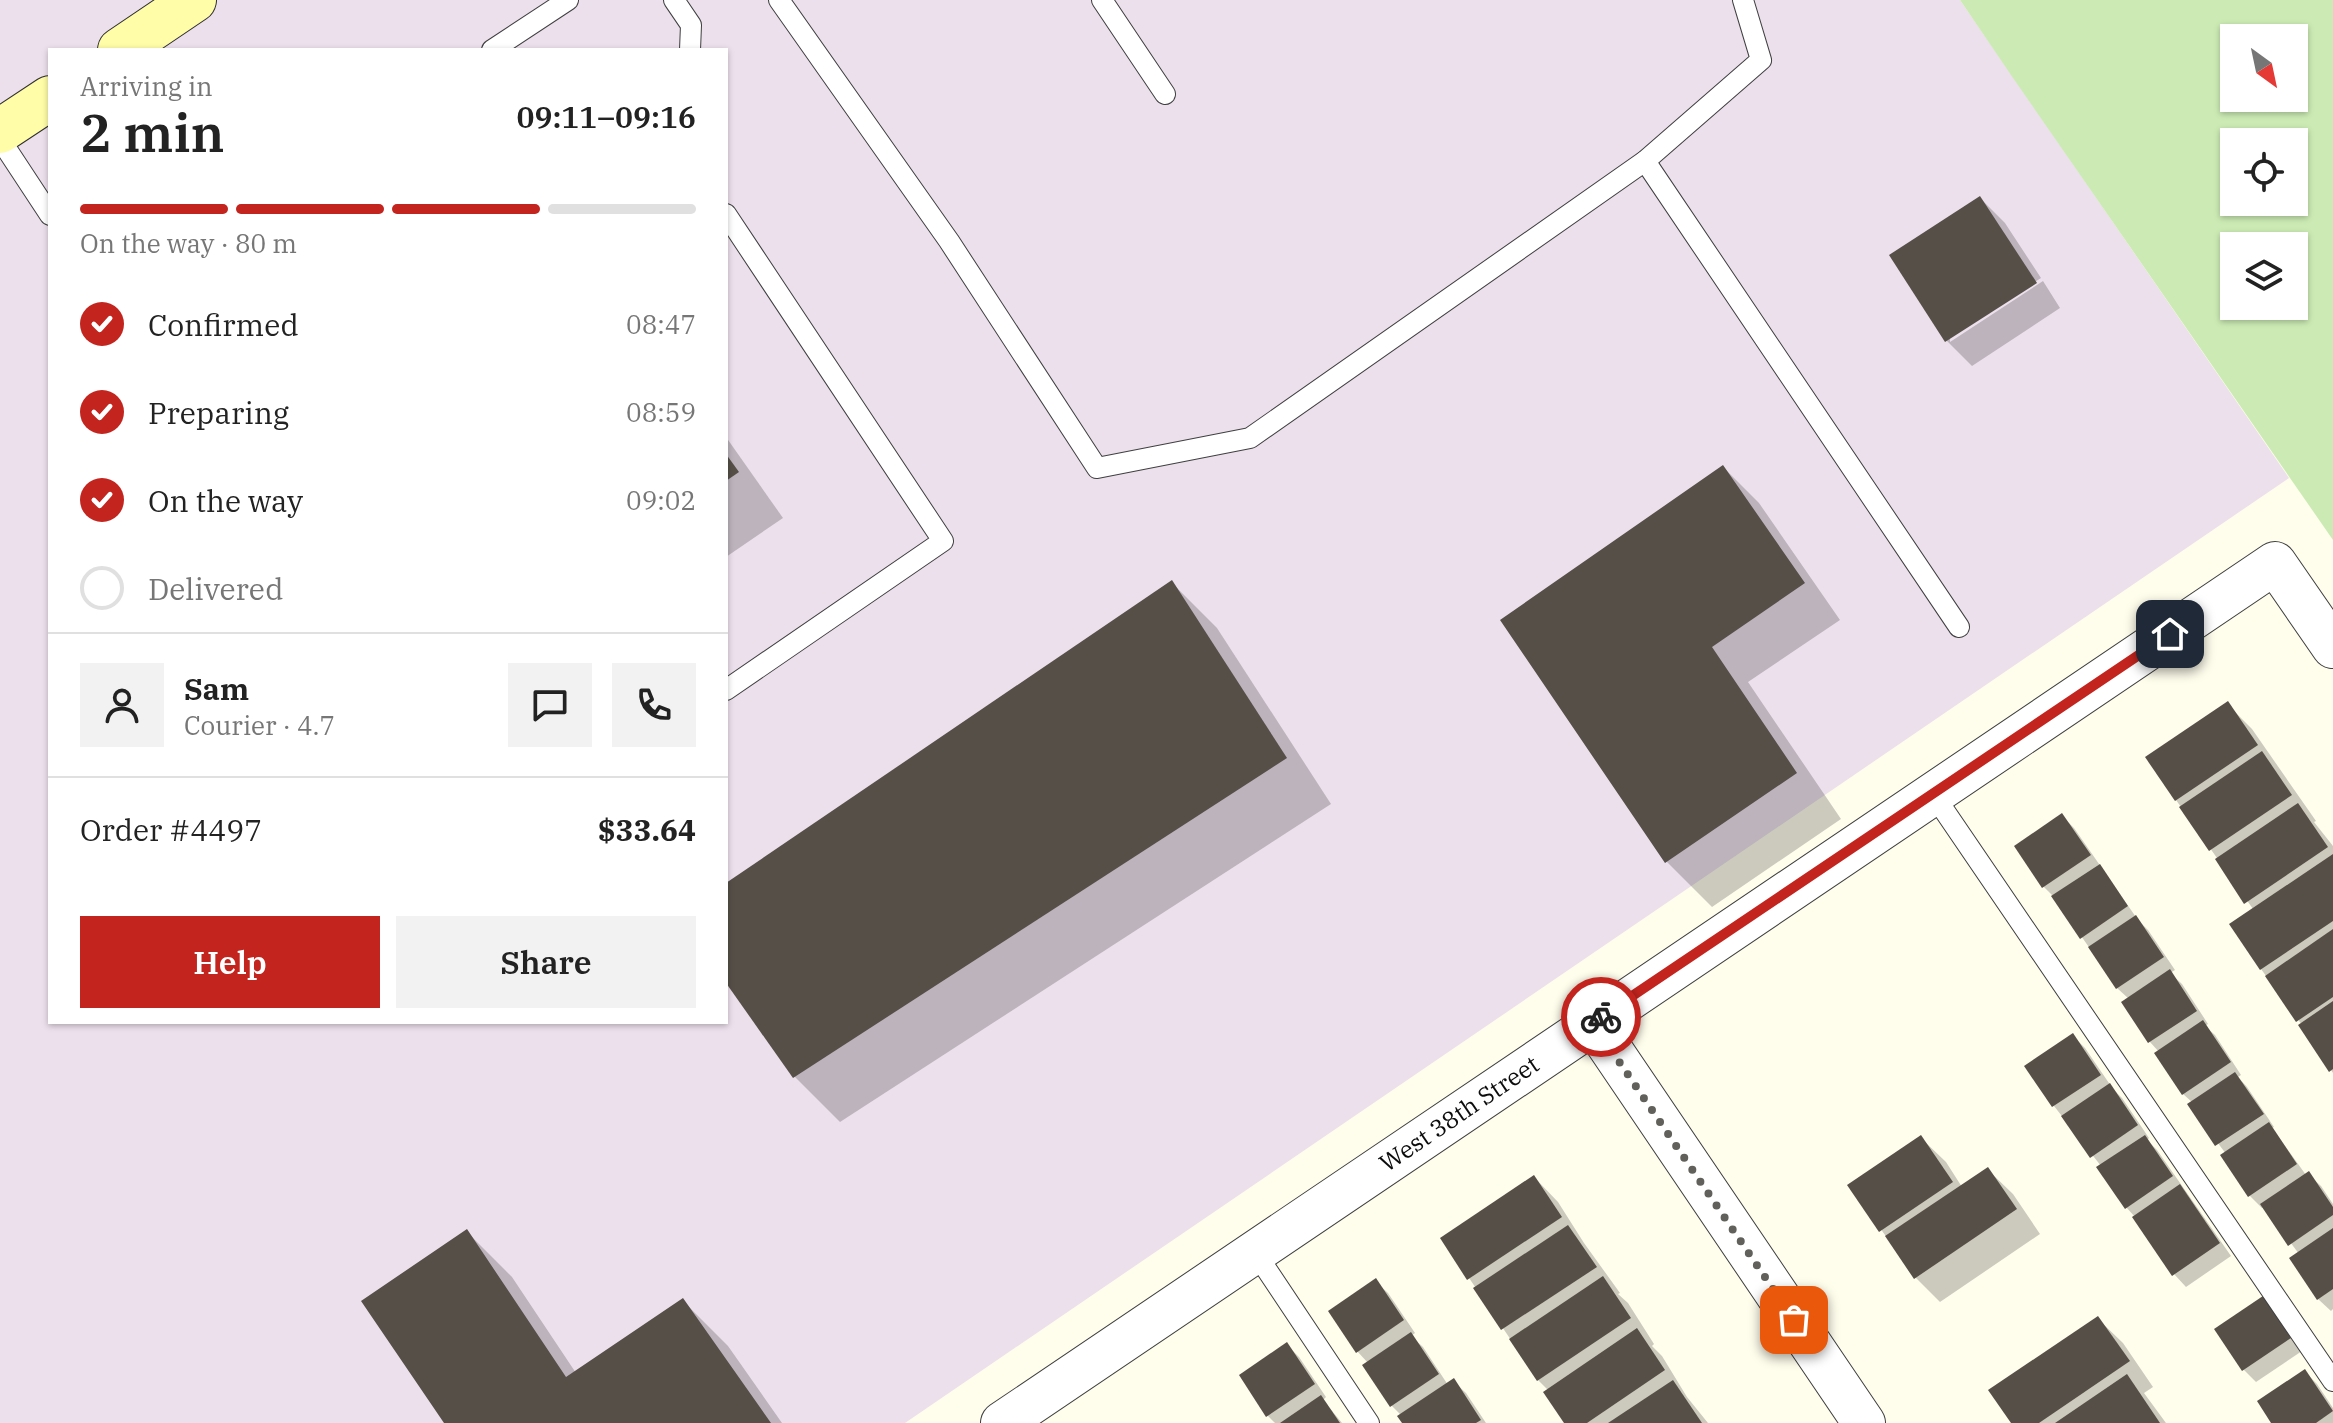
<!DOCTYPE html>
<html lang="en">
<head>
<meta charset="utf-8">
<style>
	body { margin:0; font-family:"IBM Plex Serif",serif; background:#f2f2f2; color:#222; height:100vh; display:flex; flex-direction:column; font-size:30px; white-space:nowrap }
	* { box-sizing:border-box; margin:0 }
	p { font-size:26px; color:#767676 }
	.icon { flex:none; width:44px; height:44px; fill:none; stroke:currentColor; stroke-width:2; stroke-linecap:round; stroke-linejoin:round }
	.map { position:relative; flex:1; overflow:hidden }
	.details { position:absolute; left:48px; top:48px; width:680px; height:976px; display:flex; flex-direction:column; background:#fff; border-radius:0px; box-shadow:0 2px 6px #0004 }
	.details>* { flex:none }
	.needle { width:52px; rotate:147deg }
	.fabs { position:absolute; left:2220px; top:24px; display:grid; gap:16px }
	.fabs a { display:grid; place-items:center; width:88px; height:88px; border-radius:0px; background:#fff; box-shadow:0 2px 6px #0004; font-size:40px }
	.pin { position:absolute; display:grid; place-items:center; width:68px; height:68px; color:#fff; margin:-34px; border-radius:16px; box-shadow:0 4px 12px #0006 }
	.courier { position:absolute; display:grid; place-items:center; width:80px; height:80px; margin:-40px; border:6px solid #c3241e; border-radius:50%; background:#fff; color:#222; box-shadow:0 2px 10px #0007 }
	.headline em { font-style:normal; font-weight:600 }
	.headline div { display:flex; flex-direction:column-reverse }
	.headline { display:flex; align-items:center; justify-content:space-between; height:136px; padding:0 32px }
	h1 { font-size:52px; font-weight:600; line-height:60px }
	.bar { display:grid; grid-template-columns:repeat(4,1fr); gap:12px 8px; align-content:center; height:96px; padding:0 32px }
	.bar i { height:10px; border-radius:6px; background:#e0e0e0 }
	.bar .selected { background:#c3241e }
	.bar p { grid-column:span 4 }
	.line { display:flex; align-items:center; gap:20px; padding:0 32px; border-top:2px solid #e0e0e0 }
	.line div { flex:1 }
	.round { display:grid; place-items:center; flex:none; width:84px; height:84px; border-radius:0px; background:#f2f2f2 }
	ol { padding:0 32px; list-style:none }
	li { display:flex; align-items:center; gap:24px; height:88px }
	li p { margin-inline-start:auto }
	li .icon { padding:8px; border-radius:50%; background:#c3241e; color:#fff; stroke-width:4 }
	li:last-child { color:#767676 }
	li i { width:44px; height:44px; border:4px solid #e0e0e0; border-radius:50% }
	.action { display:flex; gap:16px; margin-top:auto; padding:16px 32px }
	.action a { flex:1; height:92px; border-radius:0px; background:#c3241e; color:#fff; font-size:32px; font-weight:600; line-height:92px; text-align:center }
	.action a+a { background:#f2f2f2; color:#222 }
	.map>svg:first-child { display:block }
</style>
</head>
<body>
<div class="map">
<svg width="2333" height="1423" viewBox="0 0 2333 1423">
	<rect width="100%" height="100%" fill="#fffdec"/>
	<path fill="#ece0ec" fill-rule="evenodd" d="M 0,0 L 1960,0 L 2289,478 L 905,1423 L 0,1423 ZM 50,50 L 726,50 L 726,1022 L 50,1022 Z"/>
	<path fill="#ccebb4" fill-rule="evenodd" d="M 1960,0 L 2333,0 L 2333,540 L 2013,78 ZM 2234,38 L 2294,38 L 2294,98 L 2234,98 ZM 2234,142 L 2294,142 L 2294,202 L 2234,202 ZM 2234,246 L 2294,246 L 2294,306 L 2234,306 Z"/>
	<g fill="#0003">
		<path d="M 1980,198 L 2005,223 L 2041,278 L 1950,337 L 1950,342 L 2043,281 L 2060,308 L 1972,366 L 1947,341 L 1891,256 Z"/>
		<path d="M 726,437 L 783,518 L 726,557 Z"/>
		<path d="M 1723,467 L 1759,503 L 1840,620 L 1748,682 L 1841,819 L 1712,907 L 1667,862 L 1503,621 Z"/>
		<path d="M 1172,583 L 1217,628 L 1331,804 L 840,1122 L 795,1077 L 726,980 L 726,885 Z"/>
		<path d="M 2227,704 L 2252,729 L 2316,821 L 2314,822 L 2333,846 L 2333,1073 L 2302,1025 L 2261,969 L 2253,909 L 2176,800 Z"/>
		<path d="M 2062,816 L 2074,828 L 2138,920 L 2148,930 L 2175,970 L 2170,973 L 2182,984 L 2208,1024 L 2205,1026 L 2215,1035 L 2241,1075 L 2238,1077 L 2247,1087 L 2274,1127 L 2272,1128 L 2306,1175 L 2308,1174 L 2321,1186 L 2333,1204 L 2333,1309 L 2331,1311 L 2318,1299 L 2299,1254 L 2264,1207 L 2262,1208 L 2250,1196 L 2223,1156 L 2226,1154 L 2190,1105 L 2193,1103 L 2183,1094 L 2159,1052 L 2150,1042 L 2124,1003 L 2129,999 L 2117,988 L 2055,898 L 2043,886 Z"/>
		<path d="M 2073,1036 L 2085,1048 L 2113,1089 L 2122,1098 L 2149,1138 L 2147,1140 L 2157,1150 L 2231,1256 L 2186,1287 L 2174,1274 L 2135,1217 L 2126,1207 L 2101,1166 L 2054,1106 Z"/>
		<path d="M 1921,1138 L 1946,1162 L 1962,1187 L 1988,1170 L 2013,1194 L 2040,1234 L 1940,1302 L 1915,1277 L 1850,1186 Z"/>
		<path d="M 1534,1177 L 1558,1202 L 1584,1243 L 1620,1293 L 1618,1294 L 1628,1303 L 1654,1344 L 1652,1346 L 1662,1356 L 1687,1397 L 1708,1423 L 1566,1423 L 1548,1390 L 1538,1380 L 1442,1238 Z"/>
		<path d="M 467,1232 L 512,1277 L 576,1373 L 683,1301 L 728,1346 L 782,1423 L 446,1423 Z"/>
		<path d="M 1375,1281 L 1388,1293 L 1415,1333 L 1411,1336 L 1423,1347 L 1448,1385 L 1453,1381 L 1466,1393 L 1486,1423 L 1405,1423 L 1402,1416 L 1392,1406 L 1368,1363 L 1357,1351 Z"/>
		<path d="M 2263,1299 L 2275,1311 L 2302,1351 L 2256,1382 L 2244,1370 L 2217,1330 Z"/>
		<path d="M 2098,1319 L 2123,1343 L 2153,1387 L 2144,1393 L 2166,1423 L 2014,1423 Z"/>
		<path d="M 1287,1345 L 1299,1357 L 1326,1397 L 1323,1400 L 1342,1423 L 1275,1423 L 1268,1416 L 1241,1375 Z"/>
		<path d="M 2305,1372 L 2317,1384 L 2333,1408 L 2333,1423 L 2274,1423 Z"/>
	</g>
	<g fill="#564f48">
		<path d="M 1980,196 L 2037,283 L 1945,342 L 1889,255 Z"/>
		<path d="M 726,454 L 739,472 L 726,481 Z"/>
		<path d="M 1723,465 L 1805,583 L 1712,647 L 1797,773 L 1665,863 L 1500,620 Z"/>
		<path d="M 1172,580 L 1287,758 L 793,1078 L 726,983 L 726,883 Z"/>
		<path d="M 2228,701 L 2258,745 L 2175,801 L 2145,757 Z"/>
		<path d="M 2262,751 L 2292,795 L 2209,851 L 2179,807 Z"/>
		<path d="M 2298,803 L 2328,847 L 2244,904 L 2215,859 Z"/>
		<path d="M 2062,813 L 2091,855 L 2042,888 L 2014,846 Z"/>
		<path d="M 2333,854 L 2333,921 L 2260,970 L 2229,924 Z"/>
		<path d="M 2100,864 L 2128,906 L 2080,939 L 2051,896 Z"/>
		<path d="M 2136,915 L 2164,957 L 2116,989 L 2088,947 Z"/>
		<path d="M 2333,929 L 2333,997 L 2296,1022 L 2265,976 Z"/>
		<path d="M 2170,969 L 2197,1011 L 2148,1043 L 2121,1002 Z"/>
		<path d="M 2333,1001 L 2333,1069 L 2329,1072 L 2298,1025 Z"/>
		<path d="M 2203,1020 L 2231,1062 L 2182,1095 L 2154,1053 Z"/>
		<path d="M 2073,1033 L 2101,1075 L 2052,1107 L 2024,1066 Z"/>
		<path d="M 2235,1072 L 2264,1114 L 2215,1146 L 2187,1104 Z"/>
		<path d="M 2110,1083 L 2138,1125 L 2090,1158 L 2061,1116 Z"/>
		<path d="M 2269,1122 L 2297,1164 L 2248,1197 L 2220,1155 Z"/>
		<path d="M 1921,1135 L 1953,1182 L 1879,1232 L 1847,1185 Z"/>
		<path d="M 2145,1135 L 2173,1176 L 2125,1209 L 2096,1167 Z"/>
		<path d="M 1988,1167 L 2017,1209 L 1914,1279 L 1885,1236 Z"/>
		<path d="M 2309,1171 L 2333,1207 L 2333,1215 L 2288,1246 L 2260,1204 Z"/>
		<path d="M 1534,1175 L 1562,1217 L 1467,1280 L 1440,1238 Z"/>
		<path d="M 2180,1184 L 2220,1243 L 2172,1276 L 2132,1217 Z"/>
		<path d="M 1568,1225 L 1597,1267 L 1501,1330 L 1473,1288 Z"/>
		<path d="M 2333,1228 L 2333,1289 L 2317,1300 L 2289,1258 Z"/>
		<path d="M 467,1229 L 566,1377 L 683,1298 L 771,1423 L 444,1423 L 361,1301 Z"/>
		<path d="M 1603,1276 L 1631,1318 L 1537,1381 L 1509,1339 Z"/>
		<path d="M 1376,1278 L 1404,1320 L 1356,1353 L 1328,1311 Z"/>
		<path d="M 2263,1296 L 2291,1338 L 2242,1371 L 2214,1329 Z"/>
		<path d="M 2098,1316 L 2130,1361 L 2039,1423 L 2011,1423 L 1988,1390 Z"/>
		<path d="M 1637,1328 L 1665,1370 L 1587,1423 L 1564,1423 L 1543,1392 Z"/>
		<path d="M 1411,1332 L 1439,1374 L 1390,1407 L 1362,1365 Z"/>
		<path d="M 1287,1342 L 1315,1384 L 1266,1417 L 1239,1375 Z"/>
		<path d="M 2305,1369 L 2333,1411 L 2316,1423 L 2271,1423 L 2257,1401 Z"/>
		<path d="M 2127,1374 L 2160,1423 L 2055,1423 Z"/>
		<path d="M 1454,1378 L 1481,1420 L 1476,1423 L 1402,1423 L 1397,1416 Z"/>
		<path d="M 1673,1380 L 1702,1423 L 1608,1423 Z"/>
		<path d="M 1321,1395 L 1340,1423 L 1280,1423 Z"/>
	</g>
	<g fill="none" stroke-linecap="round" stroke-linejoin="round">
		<defs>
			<g id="lane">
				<path d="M 674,0 L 691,25 L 690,50"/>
				<path d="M 779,0 L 949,241 L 1097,468 L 1250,438 L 1645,161 L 1761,60 L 1743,0"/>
				<path d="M 1102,0 L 1165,94"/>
				<path d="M 492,50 L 568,0"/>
				<path d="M 0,139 L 50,215"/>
				<path d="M 1645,161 L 1959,627"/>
				<path d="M 726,214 L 943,541 L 726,690"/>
				<path d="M 1933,794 L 2333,1381"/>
				<path d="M 1255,1252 L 1369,1423"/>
			</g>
			<g id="street">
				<path d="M 1593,1023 L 1864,1423"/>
				<path id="s1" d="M 1002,1423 L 2275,563 L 2333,647"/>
			</g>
			<g id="secondary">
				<path d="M 120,50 L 194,0"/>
				<path d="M 0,131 L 50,98"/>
			</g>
		</defs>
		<use href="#lane" stroke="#3f3f3f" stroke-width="22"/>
		<use href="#street" stroke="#3f3f3f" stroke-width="44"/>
		<use href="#secondary" stroke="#2e2e2e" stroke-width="46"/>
		<use href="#lane" stroke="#fff" stroke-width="20"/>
		<use href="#street" stroke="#fff" stroke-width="42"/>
		<use href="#secondary" stroke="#fffda7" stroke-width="44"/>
	</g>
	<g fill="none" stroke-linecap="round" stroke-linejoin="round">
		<path stroke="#61605a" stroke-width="8" stroke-dasharray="0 14.4" d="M 1601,1017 L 1593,1023 L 1794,1320"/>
		<path stroke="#c3241e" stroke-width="10" d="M 1601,1017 L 2170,634"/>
	</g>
	<g text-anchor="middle" stroke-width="8" stroke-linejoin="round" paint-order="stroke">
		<g font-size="24" fill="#0c0c0c" stroke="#fff">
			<text dy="8" stroke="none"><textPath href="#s1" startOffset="552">West 38th Street</textPath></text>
		</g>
	</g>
</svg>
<div class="fabs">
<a><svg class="needle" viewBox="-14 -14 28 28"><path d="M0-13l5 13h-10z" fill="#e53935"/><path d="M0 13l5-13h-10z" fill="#767676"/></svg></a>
<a><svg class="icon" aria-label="locate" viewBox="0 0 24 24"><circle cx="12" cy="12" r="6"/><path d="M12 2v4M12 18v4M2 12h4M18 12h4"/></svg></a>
<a><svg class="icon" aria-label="layers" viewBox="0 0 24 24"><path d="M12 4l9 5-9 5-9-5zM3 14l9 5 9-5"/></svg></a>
</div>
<div class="pin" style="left:1794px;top:1320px;background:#ea580c"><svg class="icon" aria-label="bag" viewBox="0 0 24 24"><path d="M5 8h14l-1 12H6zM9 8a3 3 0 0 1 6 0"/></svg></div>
<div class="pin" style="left:2170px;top:634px;background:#1f2937"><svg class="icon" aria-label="home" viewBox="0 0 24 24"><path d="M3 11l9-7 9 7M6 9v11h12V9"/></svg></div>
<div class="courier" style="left:1601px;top:1017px"><svg class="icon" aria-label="bike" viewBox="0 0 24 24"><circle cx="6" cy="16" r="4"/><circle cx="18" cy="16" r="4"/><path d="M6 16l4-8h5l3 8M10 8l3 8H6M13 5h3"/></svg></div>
<section class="details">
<div class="headline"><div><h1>2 min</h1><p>Arriving in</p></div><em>09:11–09:16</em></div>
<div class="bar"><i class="selected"></i><i class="selected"></i><i class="selected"></i><i></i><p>On the way · 80 m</p></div>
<ol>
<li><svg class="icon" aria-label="check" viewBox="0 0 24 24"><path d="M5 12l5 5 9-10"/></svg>Confirmed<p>08:47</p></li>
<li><svg class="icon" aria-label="check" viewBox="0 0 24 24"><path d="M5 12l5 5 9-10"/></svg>Preparing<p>08:59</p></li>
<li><svg class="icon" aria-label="check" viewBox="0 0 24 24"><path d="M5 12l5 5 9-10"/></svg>On the way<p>09:02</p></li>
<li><i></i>Delivered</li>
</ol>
<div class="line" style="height:144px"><a class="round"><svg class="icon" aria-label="person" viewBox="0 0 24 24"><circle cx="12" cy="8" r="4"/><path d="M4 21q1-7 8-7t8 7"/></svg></a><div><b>Sam</b><p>Courier · 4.7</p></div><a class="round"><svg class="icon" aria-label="chat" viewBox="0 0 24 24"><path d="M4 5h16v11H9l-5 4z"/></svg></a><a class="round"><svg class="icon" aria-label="phone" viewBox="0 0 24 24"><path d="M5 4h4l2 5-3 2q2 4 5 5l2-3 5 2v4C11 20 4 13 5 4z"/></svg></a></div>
<div class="line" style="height:104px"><div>Order #4497</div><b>$33.64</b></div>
<div class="action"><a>Help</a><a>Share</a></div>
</section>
</div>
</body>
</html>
